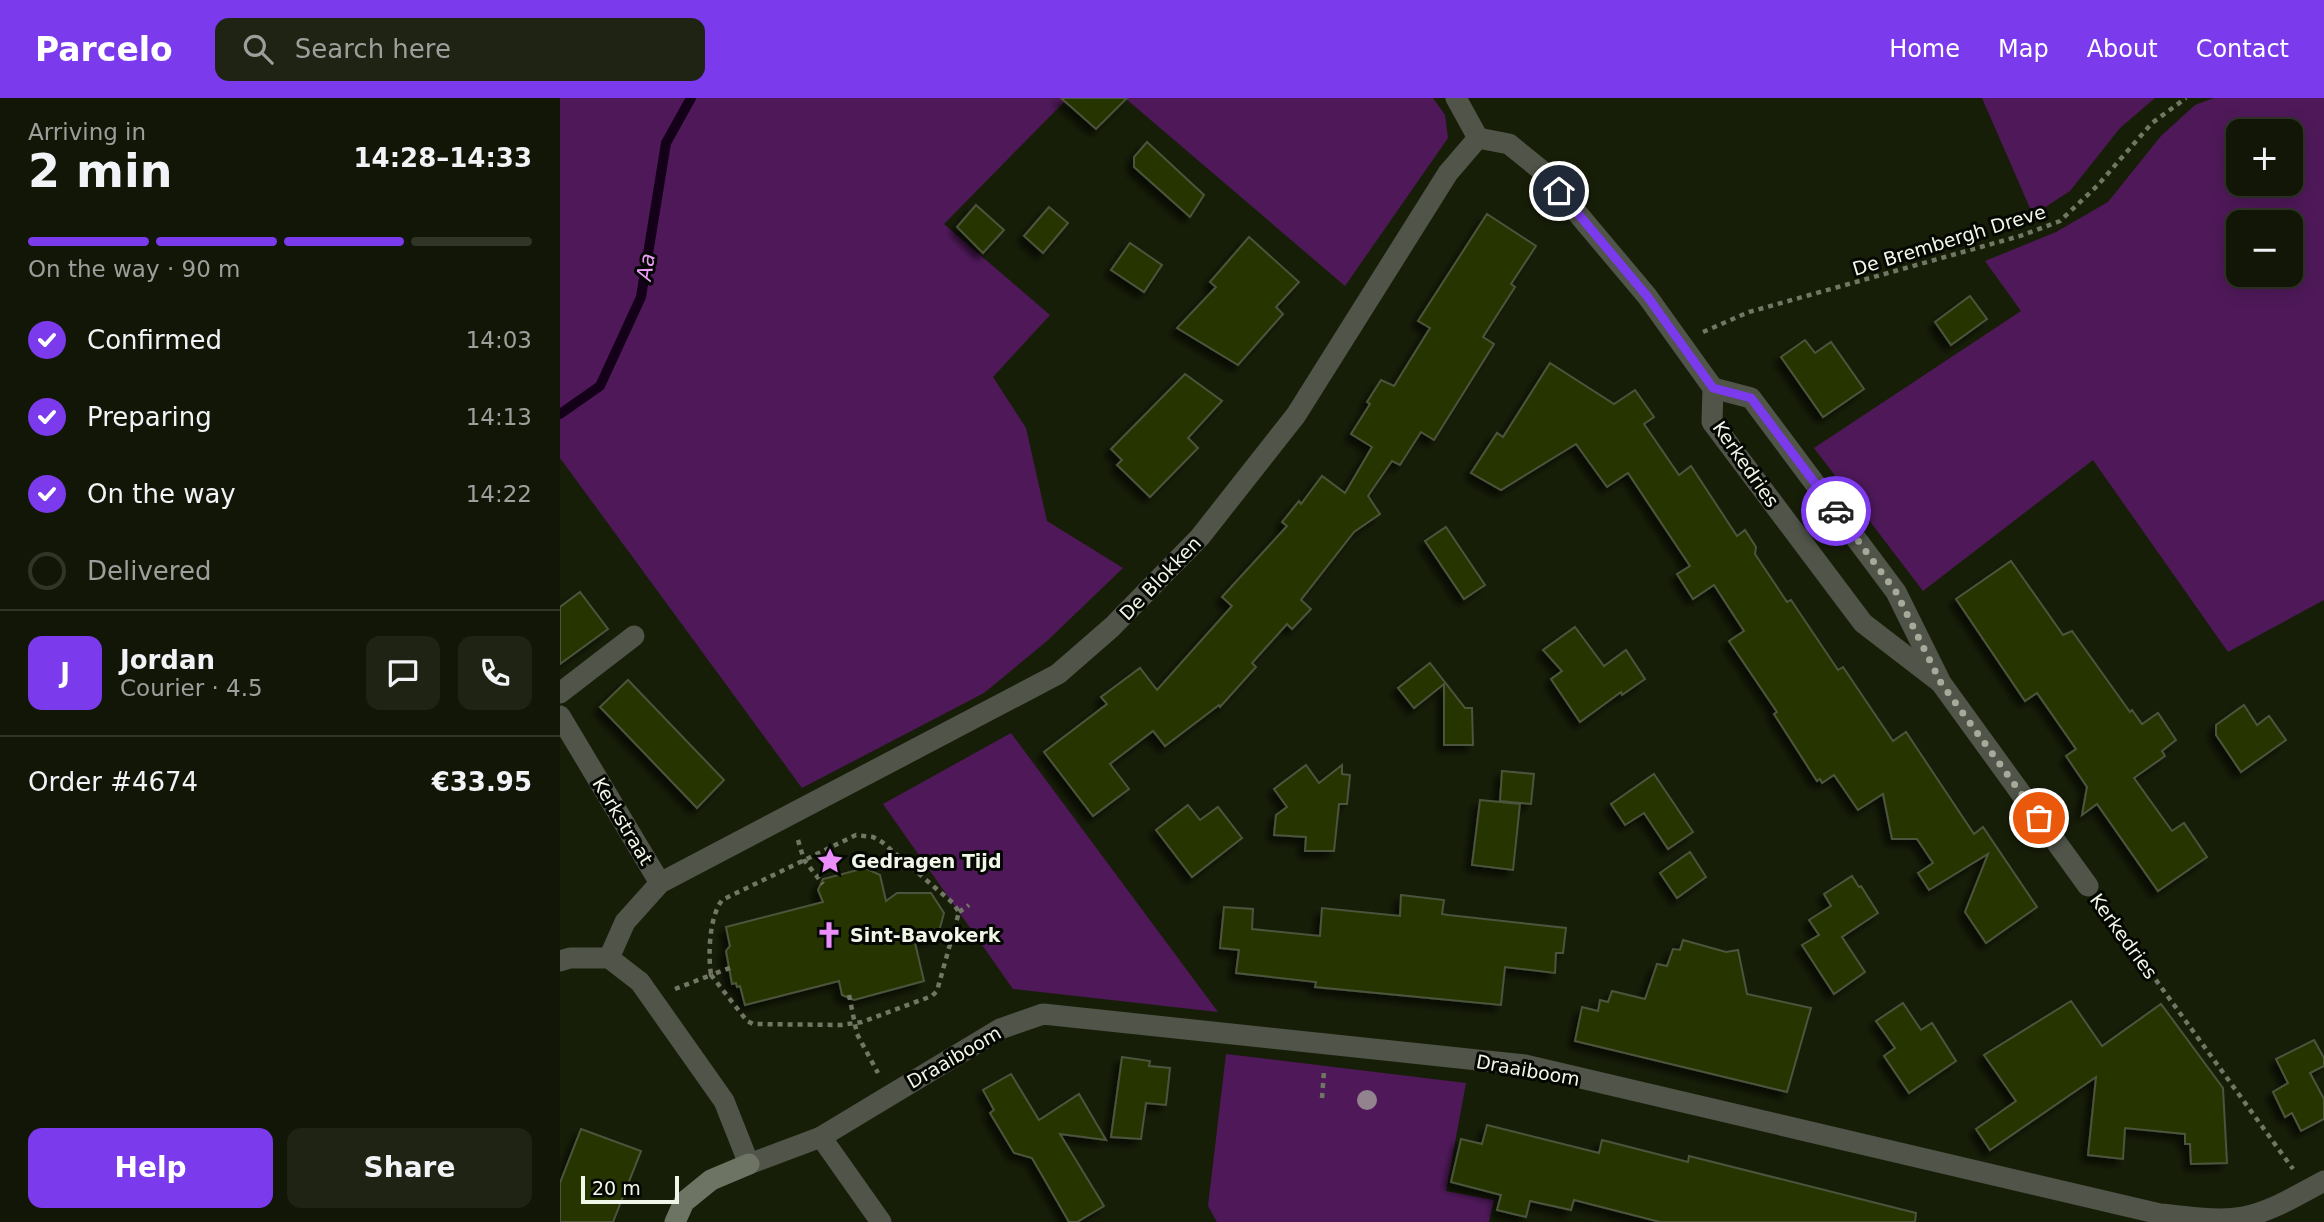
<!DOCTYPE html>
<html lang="en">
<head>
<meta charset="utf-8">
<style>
	body { margin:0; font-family:"DejaVu Sans",sans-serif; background:#1e2314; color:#f1f3f6; height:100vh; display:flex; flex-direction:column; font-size:26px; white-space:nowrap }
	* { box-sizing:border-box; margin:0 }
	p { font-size:23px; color:#9c9f9b }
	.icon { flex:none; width:38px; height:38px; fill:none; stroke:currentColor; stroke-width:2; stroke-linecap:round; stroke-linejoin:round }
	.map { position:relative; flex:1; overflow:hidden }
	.sheet { display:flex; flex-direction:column; background:#111606; width:560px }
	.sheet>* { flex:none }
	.controls { position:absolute; left:1666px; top:21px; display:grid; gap:14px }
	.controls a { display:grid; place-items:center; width:77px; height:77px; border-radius:14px; background:#111606; box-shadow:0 4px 18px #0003,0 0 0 2px #303528; font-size:35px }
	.scale { position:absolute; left:21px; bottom:18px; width:98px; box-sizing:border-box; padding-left:7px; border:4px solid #f1f7e8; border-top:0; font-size:19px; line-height:24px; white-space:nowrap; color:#f1f7e8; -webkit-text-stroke:5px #050702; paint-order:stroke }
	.pin { position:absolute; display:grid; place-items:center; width:60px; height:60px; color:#fff; margin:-30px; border:4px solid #fff; border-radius:50%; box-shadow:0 2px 7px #0007 }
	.courier { position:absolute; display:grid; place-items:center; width:70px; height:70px; margin:-35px; border:5px solid #7c3aed; border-radius:50%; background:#fff; color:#222; box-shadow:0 2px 9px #0007 }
	.overview em { font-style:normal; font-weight:700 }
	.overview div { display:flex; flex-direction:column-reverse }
	.overview { display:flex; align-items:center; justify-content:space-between; height:119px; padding:0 28px }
	h1 { font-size:46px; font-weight:700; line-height:52px }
	.bar { display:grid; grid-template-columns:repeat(4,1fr); gap:10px 7px; align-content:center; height:84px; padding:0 28px }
	.bar i { height:9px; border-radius:5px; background:#303528 }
	.bar .selected { background:#7c3aed }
	.bar p { grid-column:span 4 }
	.line { display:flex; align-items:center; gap:18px; padding:0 28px; border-top:2px solid #303528 }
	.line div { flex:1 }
	.round { display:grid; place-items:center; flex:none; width:74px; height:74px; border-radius:14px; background:#1e2314 }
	ol { padding:0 28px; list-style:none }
	li { display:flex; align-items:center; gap:21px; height:77px }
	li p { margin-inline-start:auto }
	li .icon { padding:7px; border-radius:50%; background:#7c3aed; color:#fff; stroke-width:4 }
	li:last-child { color:#9c9f9b }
	li i { width:38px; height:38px; border:4px solid #303528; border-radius:50% }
	.cta { display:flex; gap:14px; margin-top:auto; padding:14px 28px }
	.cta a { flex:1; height:80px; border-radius:14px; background:#7c3aed; color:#fff; font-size:28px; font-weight:700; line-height:80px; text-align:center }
	.cta a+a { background:#1e2314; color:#f1f3f6 }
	header { display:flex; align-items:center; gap:42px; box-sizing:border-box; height:98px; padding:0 35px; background:#7c3aed; color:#fff }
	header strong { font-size:33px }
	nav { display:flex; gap:38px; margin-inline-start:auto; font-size:24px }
	.search { width:490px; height:63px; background:#1e2314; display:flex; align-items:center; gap:18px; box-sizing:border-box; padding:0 24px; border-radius:14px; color:#9c9f9b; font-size:26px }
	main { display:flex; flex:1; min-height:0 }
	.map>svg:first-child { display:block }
</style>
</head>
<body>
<header>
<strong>Parcelo</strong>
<div class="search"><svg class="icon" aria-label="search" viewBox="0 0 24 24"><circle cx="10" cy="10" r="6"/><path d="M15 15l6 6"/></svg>Search here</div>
<nav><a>Home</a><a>Map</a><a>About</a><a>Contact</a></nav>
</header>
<main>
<section class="sheet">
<div class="overview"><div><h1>2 min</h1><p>Arriving in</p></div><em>14:28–14:33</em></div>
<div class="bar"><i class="selected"></i><i class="selected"></i><i class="selected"></i><i></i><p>On the way · 90 m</p></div>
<ol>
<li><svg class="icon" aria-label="check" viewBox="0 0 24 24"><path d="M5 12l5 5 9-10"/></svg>Confirmed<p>14:03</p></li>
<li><svg class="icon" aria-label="check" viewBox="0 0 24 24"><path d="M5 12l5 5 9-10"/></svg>Preparing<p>14:13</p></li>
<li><svg class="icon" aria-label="check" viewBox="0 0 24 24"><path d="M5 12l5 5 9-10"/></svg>On the way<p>14:22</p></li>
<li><i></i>Delivered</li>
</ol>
<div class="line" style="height:126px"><b class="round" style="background:#7c3aed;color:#fff">J</b><div><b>Jordan</b><p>Courier · 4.5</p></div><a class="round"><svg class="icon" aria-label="chat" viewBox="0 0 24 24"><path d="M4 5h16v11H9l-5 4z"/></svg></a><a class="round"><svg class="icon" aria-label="phone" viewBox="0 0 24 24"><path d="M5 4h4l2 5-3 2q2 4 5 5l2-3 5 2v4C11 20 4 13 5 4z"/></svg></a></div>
<div class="line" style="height:91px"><div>Order #4674</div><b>€33.95</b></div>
<div class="cta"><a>Help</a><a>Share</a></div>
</section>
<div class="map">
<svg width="1764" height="1124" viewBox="0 0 1764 1124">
	<defs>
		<filter id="shadow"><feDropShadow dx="-6" dy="6" stdDeviation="3.5" flood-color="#0009"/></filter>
	</defs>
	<rect width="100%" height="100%" fill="#171e08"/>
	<g fill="#4f1959" fill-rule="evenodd">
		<path d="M 0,0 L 508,0 L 384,126 L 490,217 L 433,279 L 466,330 L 487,423 L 563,470 L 487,543 L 424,595 L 242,690 L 0,360 Z"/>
		<path d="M 565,0 L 873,0 L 885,17 L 888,40 L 785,188 Z"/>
		<path d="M 1422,0 L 1595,0 L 1560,30 L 1510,93 L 1473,117 Z"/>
		<path d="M 1654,0 L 1764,0 L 1764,502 L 1668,554 L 1533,362 L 1363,493 L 1254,350 L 1461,213 L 1425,163 L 1496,134 L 1548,104 L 1601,38 L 1635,7 ZM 1678,33 L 1731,33 L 1731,86 L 1678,86 ZM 1678,124 L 1731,124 L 1731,177 L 1678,177 Z"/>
		<path d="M 451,635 L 658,914 L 453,891 L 323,706 Z"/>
		<path d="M 666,956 L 906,985 L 886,1093 L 934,1102 L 929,1124 L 657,1124 L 648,1108 Z"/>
	</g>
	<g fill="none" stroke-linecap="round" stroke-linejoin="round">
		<path stroke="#15001a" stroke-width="10" d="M 0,316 L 40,288 L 81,199 L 106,45 L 131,0"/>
	</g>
	<g fill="#273401" stroke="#4c543c" stroke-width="2" filter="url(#shadow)">
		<path d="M 501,0 L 567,0 L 536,31 Z"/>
		<path d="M 587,44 L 644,97 L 630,119 L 574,69 L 574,59 Z"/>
		<path d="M 416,107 L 444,132 L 423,155 L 397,129 Z"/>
		<path d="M 489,109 L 508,125 L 483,155 L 464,138 Z"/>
		<path d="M 927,116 L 976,148 L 951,186 L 955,189 L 923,239 L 934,246 L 874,342 L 861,334 L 840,367 L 832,363 L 808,398 L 820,416 L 794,434 L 741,502 L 751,511 L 732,531 L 727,526 L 692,565 L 696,569 L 660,609 L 659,607 L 605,648 L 593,633 L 550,666 L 569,691 L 533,718 L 484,654 L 547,606 L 541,599 L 580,570 L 597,592 L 672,508 L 662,499 L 727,428 L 722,424 L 739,403 L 741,406 L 762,378 L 785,395 L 812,349 L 791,336 L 810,306 L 807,304 L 821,282 L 834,288 L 870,230 L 858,223 Z"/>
		<path d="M 689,139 L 739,184 L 716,209 L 723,216 L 678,267 L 617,230 L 656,189 L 650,184 Z"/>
		<path d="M 570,145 L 602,167 L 584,194 L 551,172 Z"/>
		<path d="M 1410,198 L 1427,221 L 1391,247 L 1375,224 Z"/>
		<path d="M 1245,242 L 1255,255 L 1271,244 L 1304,291 L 1263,319 L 1221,259 Z"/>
		<path d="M 990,265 L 1054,306 L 1075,292 L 1094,319 L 1084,326 L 1119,377 L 1131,368 L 1177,438 L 1185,432 L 1196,449 L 1195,456 L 1227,504 L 1231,502 L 1278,572 L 1283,569 L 1333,643 L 1346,634 L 1414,736 L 1423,729 L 1477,809 L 1426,845 L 1405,814 L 1428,756 L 1369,792 L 1358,775 L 1373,765 L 1357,741 L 1332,741 L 1323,696 L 1298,712 L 1274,677 L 1262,685 L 1260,681 L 1257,683 L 1214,616 L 1217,614 L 1169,543 L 1184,533 L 1154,487 L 1133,501 L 1117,476 L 1130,468 L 1068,375 L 1047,389 L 1016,346 L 941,392 L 911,375 L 937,335 L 943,339 Z"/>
		<path d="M 625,276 L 662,303 L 628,340 L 638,350 L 590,399 L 557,367 L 562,362 L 551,351 Z"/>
		<path d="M 886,429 L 925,487 L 904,501 L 865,443 Z"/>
		<path d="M 1451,463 L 1503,537 L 1512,533 L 1570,614 L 1572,612 L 1582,626 L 1598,615 L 1616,642 L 1602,653 L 1605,658 L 1574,680 L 1612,733 L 1624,725 L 1647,759 L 1598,793 L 1537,706 L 1522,717 L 1527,689 L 1506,658 L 1516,651 L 1477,595 L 1465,603 L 1396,501 Z"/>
		<path d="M 20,494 L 48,531 L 0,566 L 0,509 Z"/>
		<path d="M 1015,529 L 1044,568 L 1066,552 L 1085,581 L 1062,597 L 1061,594 L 1020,624 L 991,581 L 1002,573 L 983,552 Z"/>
		<path d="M 870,565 L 905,610 L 912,610 L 913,647 L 884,647 L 884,586 L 854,610 L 838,590 Z"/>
		<path d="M 68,582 L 164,682 L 137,710 L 40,609 Z"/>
		<path d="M 1684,607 L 1697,627 L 1709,618 L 1726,642 L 1681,674 L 1656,637 L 1656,627 Z"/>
		<path d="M 746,667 L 759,685 L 782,667 L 782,676 L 790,677 L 787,706 L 779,706 L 774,753 L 745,753 L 746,739 L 714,737 L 716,717 L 727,709 L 714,691 Z"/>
		<path d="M 942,673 L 974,676 L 971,706 L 940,703 Z"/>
		<path d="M 1094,676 L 1133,734 L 1108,751 L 1084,715 L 1065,727 L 1051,706 Z"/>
		<path d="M 920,702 L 960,706 L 953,772 L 912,767 Z"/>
		<path d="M 628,707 L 640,722 L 658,709 L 682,740 L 632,779 L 596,732 Z"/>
		<path d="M 1130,754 L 1146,779 L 1117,800 L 1100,775 Z"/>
		<path d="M 305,770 L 320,777 L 326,803 L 337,795 L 371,795 L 384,815 L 378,837 L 355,845 L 364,883 L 294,902 L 282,897 L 279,883 L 185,907 L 180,888 L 177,889 L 176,885 L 172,886 L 166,853 L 170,848 L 166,829 L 263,804 L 258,792 L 263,781 Z"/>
		<path d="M 1292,778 L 1299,789 L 1301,788 L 1318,815 L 1282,839 L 1305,874 L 1274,896 L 1242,847 L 1259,837 L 1249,822 L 1271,808 L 1264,796 Z"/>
		<path d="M 841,797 L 884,802 L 882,816 L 888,817 L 1006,830 L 1003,855 L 996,855 L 995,875 L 945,869 L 941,907 L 755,889 L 756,884 L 676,875 L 679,852 L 660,850 L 664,809 L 693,811 L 692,831 L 760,838 L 762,810 L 840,818 Z"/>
		<path d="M 1123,842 L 1166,854 L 1178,852 L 1187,896 L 1251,910 L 1227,994 L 1015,943 L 1022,909 L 1038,913 L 1040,902 L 1048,904 L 1052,893 L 1085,901 L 1097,866 L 1107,868 L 1113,851 L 1120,852 Z"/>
		<path d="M 1511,903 L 1542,948 L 1601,906 L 1663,990 L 1667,1065 L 1631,1066 L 1630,1046 L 1625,1046 L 1625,1036 L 1565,1030 L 1563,1061 L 1528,1057 L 1536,979 L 1430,1052 L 1416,1031 L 1456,1003 L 1424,957 Z"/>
		<path d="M 1343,905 L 1361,932 L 1372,925 L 1396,963 L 1349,995 L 1324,958 L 1335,950 L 1316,923 Z"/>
		<path d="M 1754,942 L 1764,960 L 1764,968 L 1750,975 L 1764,1001 L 1764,1021 L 1741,1033 L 1732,1015 L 1725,1019 L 1713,994 L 1728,985 L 1716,961 Z"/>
		<path d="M 562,959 L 590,963 L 589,968 L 610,970 L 606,1007 L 586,1005 L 581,1041 L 551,1039 Z"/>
		<path d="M 451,976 L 479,1022 L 519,996 L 546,1042 L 500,1036 L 544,1108 L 517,1124 L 509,1124 L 472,1060 L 454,1055 L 430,1015 L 434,1012 L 423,992 Z"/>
		<path d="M 927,1027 L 1039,1055 L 1042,1042 L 1128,1064 L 1129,1058 L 1356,1115 L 1355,1124 L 1100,1124 L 1014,1102 L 1011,1112 L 970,1103 L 966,1119 L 937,1112 L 941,1097 L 891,1084 L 901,1041 L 922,1046 Z"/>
		<path d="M 21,1031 L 81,1053 L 53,1124 L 0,1124 L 0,1085 Z"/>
	</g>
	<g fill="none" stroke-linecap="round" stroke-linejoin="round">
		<g stroke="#717764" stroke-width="4.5" stroke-dasharray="5 5" stroke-linecap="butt">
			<path d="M 1143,234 L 1189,214 L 1460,138 L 1500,123 L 1537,88 L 1592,25 L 1626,0"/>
			<path d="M 238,742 L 244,762 L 263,786"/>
			<path d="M 1543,809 L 1733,1071"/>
			<path d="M 399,814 L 409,807"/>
			<path d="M 115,891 L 151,877 C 148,856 149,820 162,802 L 296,737 L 313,739 L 322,744 L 393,805 L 399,814 L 377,893 L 372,898 L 302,924 L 281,927 L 193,926 L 187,923 L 151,877 L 172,869"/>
			<path d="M 289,897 L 297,936 L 318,975"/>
			<path d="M 762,1000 L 764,973"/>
		</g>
		<g stroke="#505449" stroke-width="21">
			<path d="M 896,0 L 918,40"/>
			<path d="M 918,40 L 949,46 L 981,72 L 1087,198 L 1153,290 L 1152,324 L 1303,525 L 1381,585"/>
			<path d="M 1153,290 L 1191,300 L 1336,494 L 1381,585 L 1528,788"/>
			<path d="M 0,595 L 74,538"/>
			<path d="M 0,618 L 100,785"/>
			<path d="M 49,860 L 65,824 L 100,785 L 498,576 L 552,529 L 640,439 L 736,317 L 888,75 L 918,40"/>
			<path d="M 0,863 L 10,860 L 49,860 L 80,884 L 164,1003 L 189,1066 L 261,1039 L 440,931 L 483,916 L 965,967 L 1600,1116 C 1627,1118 1656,1124 1683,1119 C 1711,1114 1739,1096 1764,1083"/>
			<path d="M 261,1039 L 321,1124"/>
		</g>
		<path stroke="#6e7463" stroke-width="21" d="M 115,1124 L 124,1104 L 151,1082 L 189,1066"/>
	</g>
	<circle fill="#92838e" cx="807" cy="1002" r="10"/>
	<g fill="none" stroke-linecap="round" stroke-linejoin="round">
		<path stroke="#a5ab9a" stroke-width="7" stroke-dasharray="0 12.6" d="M 1276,413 L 1336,494 L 1381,585 L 1479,720"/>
		<path stroke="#7c3aed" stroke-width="9" d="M 999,93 L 1087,198 L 1153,290 L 1191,300 L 1276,413"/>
	</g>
	<defs>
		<symbol id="sight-bare" viewBox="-9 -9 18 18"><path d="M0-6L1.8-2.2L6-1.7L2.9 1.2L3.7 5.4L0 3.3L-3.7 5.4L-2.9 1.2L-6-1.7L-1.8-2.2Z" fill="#eb8dfb" stroke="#050702" stroke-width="2.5" paint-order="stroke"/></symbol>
		<symbol id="church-bare" viewBox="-9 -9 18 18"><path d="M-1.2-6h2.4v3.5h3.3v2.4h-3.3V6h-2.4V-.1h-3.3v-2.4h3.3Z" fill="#eb8dfb" stroke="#050702" stroke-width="2.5" paint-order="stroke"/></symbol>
	</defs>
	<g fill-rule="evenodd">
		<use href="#sight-bare" x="251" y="744" width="38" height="38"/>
		<use href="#church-bare" x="250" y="818" width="38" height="38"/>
	</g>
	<g text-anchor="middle" stroke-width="6" stroke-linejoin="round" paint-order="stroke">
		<g font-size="19" fill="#f1f7e8" stroke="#050702">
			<text transform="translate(1389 142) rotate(-17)" y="7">De Brembergh Dreve</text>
			<text transform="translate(1186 366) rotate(55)" y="7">Kerkedries</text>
			<text transform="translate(600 480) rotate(-46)" y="7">De Blokken</text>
			<text transform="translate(63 723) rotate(59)" y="7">Kerkstraat</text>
			<text transform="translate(1564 838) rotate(54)" y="7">Kerkedries</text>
			<text transform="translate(394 959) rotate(-30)" y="7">Draaiboom</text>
			<text transform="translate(968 972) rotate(10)" y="7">Draaiboom</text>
		</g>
		<g font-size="19" font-weight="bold" fill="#f1f7e8" stroke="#050702" text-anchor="start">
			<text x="291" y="770">Gedragen Tijd</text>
			<text x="290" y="844">Sint-Bavokerk</text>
		</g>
		<g font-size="21" font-style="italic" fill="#eb9cf9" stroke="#050702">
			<text transform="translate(86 169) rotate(-81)" y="7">Aa</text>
		</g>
	</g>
</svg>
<div class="controls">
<a>+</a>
<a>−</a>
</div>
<div class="scale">20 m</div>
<div class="pin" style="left:1479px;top:720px;background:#ea580c"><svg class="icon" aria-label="bag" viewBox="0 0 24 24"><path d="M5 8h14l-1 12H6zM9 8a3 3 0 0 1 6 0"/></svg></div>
<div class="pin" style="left:999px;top:93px;background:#1f2937"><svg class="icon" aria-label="home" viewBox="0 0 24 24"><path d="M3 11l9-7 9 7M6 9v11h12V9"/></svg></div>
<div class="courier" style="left:1276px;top:413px"><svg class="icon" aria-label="car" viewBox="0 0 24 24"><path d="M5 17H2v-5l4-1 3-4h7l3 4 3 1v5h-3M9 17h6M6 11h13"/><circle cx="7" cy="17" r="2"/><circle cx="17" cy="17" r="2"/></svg></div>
</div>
</main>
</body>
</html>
